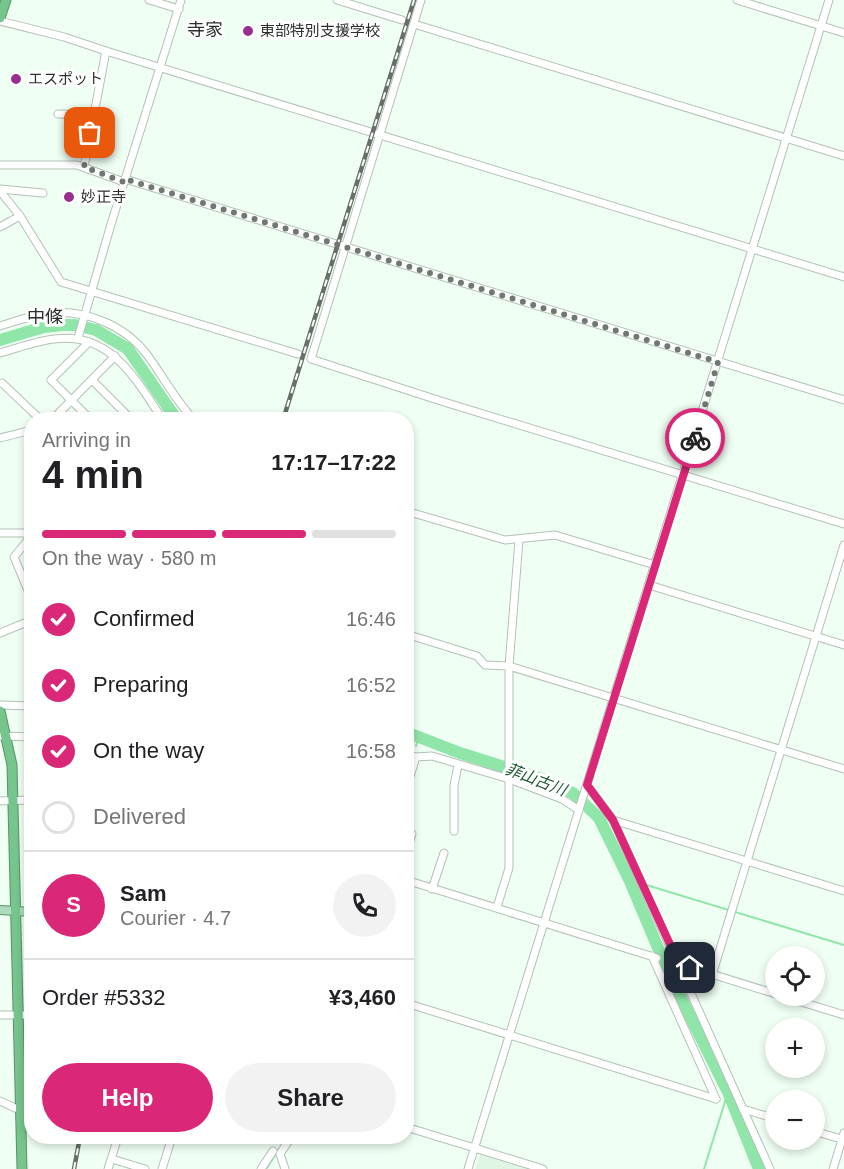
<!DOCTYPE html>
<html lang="en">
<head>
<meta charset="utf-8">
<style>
	body { margin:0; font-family:Arial,"Noto Sans JP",sans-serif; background:#f2f2f2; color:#202124; height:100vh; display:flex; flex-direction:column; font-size:22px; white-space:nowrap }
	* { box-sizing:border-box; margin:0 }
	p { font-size:20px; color:#757577 }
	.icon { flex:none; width:33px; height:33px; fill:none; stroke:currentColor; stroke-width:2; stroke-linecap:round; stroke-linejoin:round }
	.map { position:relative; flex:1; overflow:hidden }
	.side { position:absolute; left:24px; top:412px; width:390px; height:732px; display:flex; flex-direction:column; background:#fff; border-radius:24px; box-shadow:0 3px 9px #0003 }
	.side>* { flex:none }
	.controls { position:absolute; left:765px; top:946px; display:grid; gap:12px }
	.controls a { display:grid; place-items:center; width:60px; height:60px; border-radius:50%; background:#fff; box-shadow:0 3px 9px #0003; font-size:30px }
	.pin { position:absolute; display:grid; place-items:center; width:51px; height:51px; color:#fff; margin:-26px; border-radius:12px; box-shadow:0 3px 9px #0006 }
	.courier { position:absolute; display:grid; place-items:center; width:60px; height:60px; margin:-30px; border:4px solid #db2777; border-radius:50%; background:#fff; color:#222; box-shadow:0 2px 8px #0007 }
	.headline em { font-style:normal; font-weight:600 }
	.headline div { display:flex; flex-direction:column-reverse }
	.headline { display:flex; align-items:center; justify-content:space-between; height:102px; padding:0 18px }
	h1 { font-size:39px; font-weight:600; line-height:45px }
	.bar { display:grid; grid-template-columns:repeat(4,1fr); gap:9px 6px; align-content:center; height:72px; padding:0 18px }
	.bar i { height:8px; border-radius:4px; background:#e0e0e0 }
	.bar .current { background:#db2777 }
	.bar p { grid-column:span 4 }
	.line { display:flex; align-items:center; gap:15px; padding:0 18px; border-top:2px solid #e0e0e0 }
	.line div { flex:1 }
	.round { display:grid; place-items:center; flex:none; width:63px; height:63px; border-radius:32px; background:#f2f2f2 }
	ol { padding:0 18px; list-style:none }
	li { display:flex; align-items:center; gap:18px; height:66px }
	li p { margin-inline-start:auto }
	li .icon { padding:6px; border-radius:50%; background:#db2777; color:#fff; stroke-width:4 }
	li:last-child { color:#757577 }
	li i { width:33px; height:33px; border:3px solid #e0e0e0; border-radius:50% }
	.primary-button { display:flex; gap:12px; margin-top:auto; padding:12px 18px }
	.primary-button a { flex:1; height:69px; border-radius:36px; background:#db2777; color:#fff; font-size:24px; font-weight:600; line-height:69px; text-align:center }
	.primary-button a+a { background:#f2f2f2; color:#202124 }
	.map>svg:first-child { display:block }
</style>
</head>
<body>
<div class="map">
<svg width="844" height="1169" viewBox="0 0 844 1169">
	<rect width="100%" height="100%" fill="#f0fff3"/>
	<path fill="#e0f6e5" d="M 483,1153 L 537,1169 L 475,1169 L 480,1155 Z"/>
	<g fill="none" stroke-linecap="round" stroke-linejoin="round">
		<g stroke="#90e6a9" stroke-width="2">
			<path d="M 416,746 L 418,738"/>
			<path d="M 629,879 L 638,882"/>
			<path d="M 643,884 L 844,945"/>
			<path d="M 266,1169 L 287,1137"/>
			<path d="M 704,1169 L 728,1092"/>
		</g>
		<g stroke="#90e6a9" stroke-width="12">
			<path d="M 0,340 L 44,327 L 63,325 L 75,325 L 96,330 L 128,349 L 177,420"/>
			<path d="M 406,732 L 460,753 L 542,779 L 573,793 L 599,818 L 629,879 L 669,974 L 728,1092 L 759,1169"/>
		</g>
		<defs>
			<g id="minor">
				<path d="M 149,0 L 179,9"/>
				<path d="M 337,0 L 402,20"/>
				<path d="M 421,0 L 311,359 L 444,402 L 844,524"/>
				<path d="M 737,0 L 844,33"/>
				<path d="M 0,21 L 64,37 L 106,51 L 844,277"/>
				<path d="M 414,24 L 844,156"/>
				<path d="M 58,114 L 94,115"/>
				<path d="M 0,165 L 77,165 L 124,182"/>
				<path d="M 84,167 L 106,51"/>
				<path d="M 125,179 L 844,400"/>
				<path d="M 0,189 L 43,193"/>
				<path d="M 0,191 L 20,216 L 61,282 L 298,354"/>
				<path d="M 0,227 L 20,216"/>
				<path d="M 0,326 C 16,321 33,315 50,313 C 87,310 125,325 148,356 C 162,375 178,404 194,420"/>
				<path d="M 78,338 L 112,221 L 181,0"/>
				<path d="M 89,342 L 51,380 L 91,420"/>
				<path d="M 0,353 C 18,348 36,341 54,339 C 111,331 136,380 163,420"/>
				<path d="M 92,380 L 132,420"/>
				<path d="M 2,383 L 41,420"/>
				<path d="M 52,420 L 115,356"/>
				<path d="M 0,438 L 32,430"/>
				<path d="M 406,511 L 505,540 L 555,535 L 655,565"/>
				<path d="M 0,533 L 32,533"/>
				<path d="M 32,535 L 14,557 L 32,600"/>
				<path d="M 649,585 L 844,645"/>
				<path d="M 0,633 L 32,620"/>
				<path d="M 406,634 L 477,656 L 485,665 L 509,666 L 844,769"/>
				<path d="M 0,705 L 32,706"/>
				<path d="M 0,736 L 32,737"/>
				<path d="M 406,754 L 416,757 L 432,756 L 509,779 L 562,799 L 579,810"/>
				<path d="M 587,785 L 613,820 L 844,891"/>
				<path d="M 406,789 L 416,757"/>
				<path d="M 0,801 L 32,800"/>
				<path d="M 613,820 L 770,1169"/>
				<path d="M 454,831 L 454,786 L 458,765"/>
				<path d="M 406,852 L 412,834"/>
				<path d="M 406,880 L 657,958"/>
				<path d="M 432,889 L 444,853"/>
				<path d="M 497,907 L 509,868 L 509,666 L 519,540"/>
				<path d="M 652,956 L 716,1099"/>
				<path d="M 679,964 L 776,994"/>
				<path d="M 712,975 L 844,545"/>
				<path d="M 782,996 L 844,1015"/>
				<path d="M 406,1003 L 716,1099"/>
				<path d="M 0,1015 L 32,1015"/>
				<path d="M 0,1101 L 15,1108 L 21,1109"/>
				<path d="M 743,1109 L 776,1119"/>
				<path d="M 406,1127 L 543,1169"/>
				<path d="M 814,1131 L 844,1140"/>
				<path d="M 112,1159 L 145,1169"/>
				<path d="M 108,1169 L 118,1137"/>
				<path d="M 162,1169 L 172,1137"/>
				<path d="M 261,1169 L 273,1151"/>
				<path d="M 285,1169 L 280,1154 L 291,1137"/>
				<path d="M 468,1169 L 829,0"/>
				<path d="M 833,1169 L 844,1133"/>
			</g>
			<path id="major" d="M 0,910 L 32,912"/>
			<g id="highway">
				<path d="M 0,18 L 6,0"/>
				<path d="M 0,711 L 12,765 L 22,1169"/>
			</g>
		</defs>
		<use href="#minor" stroke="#b3c1b6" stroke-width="9"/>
		<use href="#major" stroke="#5b916b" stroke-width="10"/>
		<use href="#highway" stroke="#5b916b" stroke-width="11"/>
		<use href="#minor" stroke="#fff" stroke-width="7"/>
		<use href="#major" stroke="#acdcbb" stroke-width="8"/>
		<use href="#highway" stroke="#75c58d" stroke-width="9"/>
		<defs>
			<g id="rail">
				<path d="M 283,420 L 414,0"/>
				<path d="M 74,1169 L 80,1137"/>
			</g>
		</defs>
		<use href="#rail" stroke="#676f68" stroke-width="4.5"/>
		<use href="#rail" stroke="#fff" stroke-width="2" stroke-dasharray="7" stroke-linecap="butt"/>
	</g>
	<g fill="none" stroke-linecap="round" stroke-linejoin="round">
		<path stroke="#707872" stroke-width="6" stroke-dasharray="0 10.8" d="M 90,133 L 84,167 L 124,182 L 125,179 L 718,362 L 695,438"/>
		<path stroke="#db2777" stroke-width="8" d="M 690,968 L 679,964 L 613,820 L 587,785 L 695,438"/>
	</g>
	<g fill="#9a2e8f" stroke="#fff" stroke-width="2">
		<circle cx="248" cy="31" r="6"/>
		<circle cx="16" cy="79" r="6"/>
		<circle cx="69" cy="197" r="6"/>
	</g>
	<g text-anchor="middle" stroke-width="6" stroke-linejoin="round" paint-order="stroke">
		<g font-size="15" fill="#2b302c" stroke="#fff" text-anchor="start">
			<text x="260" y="36">東部特別支援学校</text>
			<text x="28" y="84">エスポット</text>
			<text x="81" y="202">妙正寺</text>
		</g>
		<g font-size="16" font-style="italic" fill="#1e5b35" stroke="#fff">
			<text transform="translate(536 779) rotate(21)" y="6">菲山古川</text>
		</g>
		<g font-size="18" fill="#2b302c" stroke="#fff">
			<text x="205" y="36">寺家</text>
			<text x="45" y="323">中條</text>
		</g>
	</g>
</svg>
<div class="controls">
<a><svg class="icon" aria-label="locate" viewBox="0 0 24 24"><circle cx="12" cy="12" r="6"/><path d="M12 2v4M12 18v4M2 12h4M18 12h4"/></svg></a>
<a>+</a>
<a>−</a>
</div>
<div class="pin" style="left:90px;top:133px;background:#ea580c"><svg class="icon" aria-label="bag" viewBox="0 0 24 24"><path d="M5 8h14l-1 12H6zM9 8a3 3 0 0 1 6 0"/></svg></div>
<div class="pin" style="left:690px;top:968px;background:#1f2937"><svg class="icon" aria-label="home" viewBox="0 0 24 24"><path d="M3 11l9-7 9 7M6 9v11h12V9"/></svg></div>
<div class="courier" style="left:695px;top:438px"><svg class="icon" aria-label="bike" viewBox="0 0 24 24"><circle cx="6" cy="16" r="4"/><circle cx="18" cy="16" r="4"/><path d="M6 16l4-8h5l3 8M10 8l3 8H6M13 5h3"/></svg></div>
<section class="side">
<div class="headline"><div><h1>4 min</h1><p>Arriving in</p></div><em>17:17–17:22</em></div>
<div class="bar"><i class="current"></i><i class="current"></i><i class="current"></i><i></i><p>On the way · 580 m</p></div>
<ol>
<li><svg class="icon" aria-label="check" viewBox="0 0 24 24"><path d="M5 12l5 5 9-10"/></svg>Confirmed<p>16:46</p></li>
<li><svg class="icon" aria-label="check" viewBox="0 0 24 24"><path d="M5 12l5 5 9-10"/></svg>Preparing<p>16:52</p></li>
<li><svg class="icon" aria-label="check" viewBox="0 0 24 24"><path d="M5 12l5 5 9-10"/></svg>On the way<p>16:58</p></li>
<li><i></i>Delivered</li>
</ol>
<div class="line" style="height:108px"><b class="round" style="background:#db2777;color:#fff">S</b><div><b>Sam</b><p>Courier · 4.7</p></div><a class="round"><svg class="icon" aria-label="phone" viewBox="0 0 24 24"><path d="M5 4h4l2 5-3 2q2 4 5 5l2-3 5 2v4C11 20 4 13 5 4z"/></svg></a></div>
<div class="line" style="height:78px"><div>Order #5332</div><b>¥3,460</b></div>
<div class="primary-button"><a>Help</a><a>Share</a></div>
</section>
</div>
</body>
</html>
